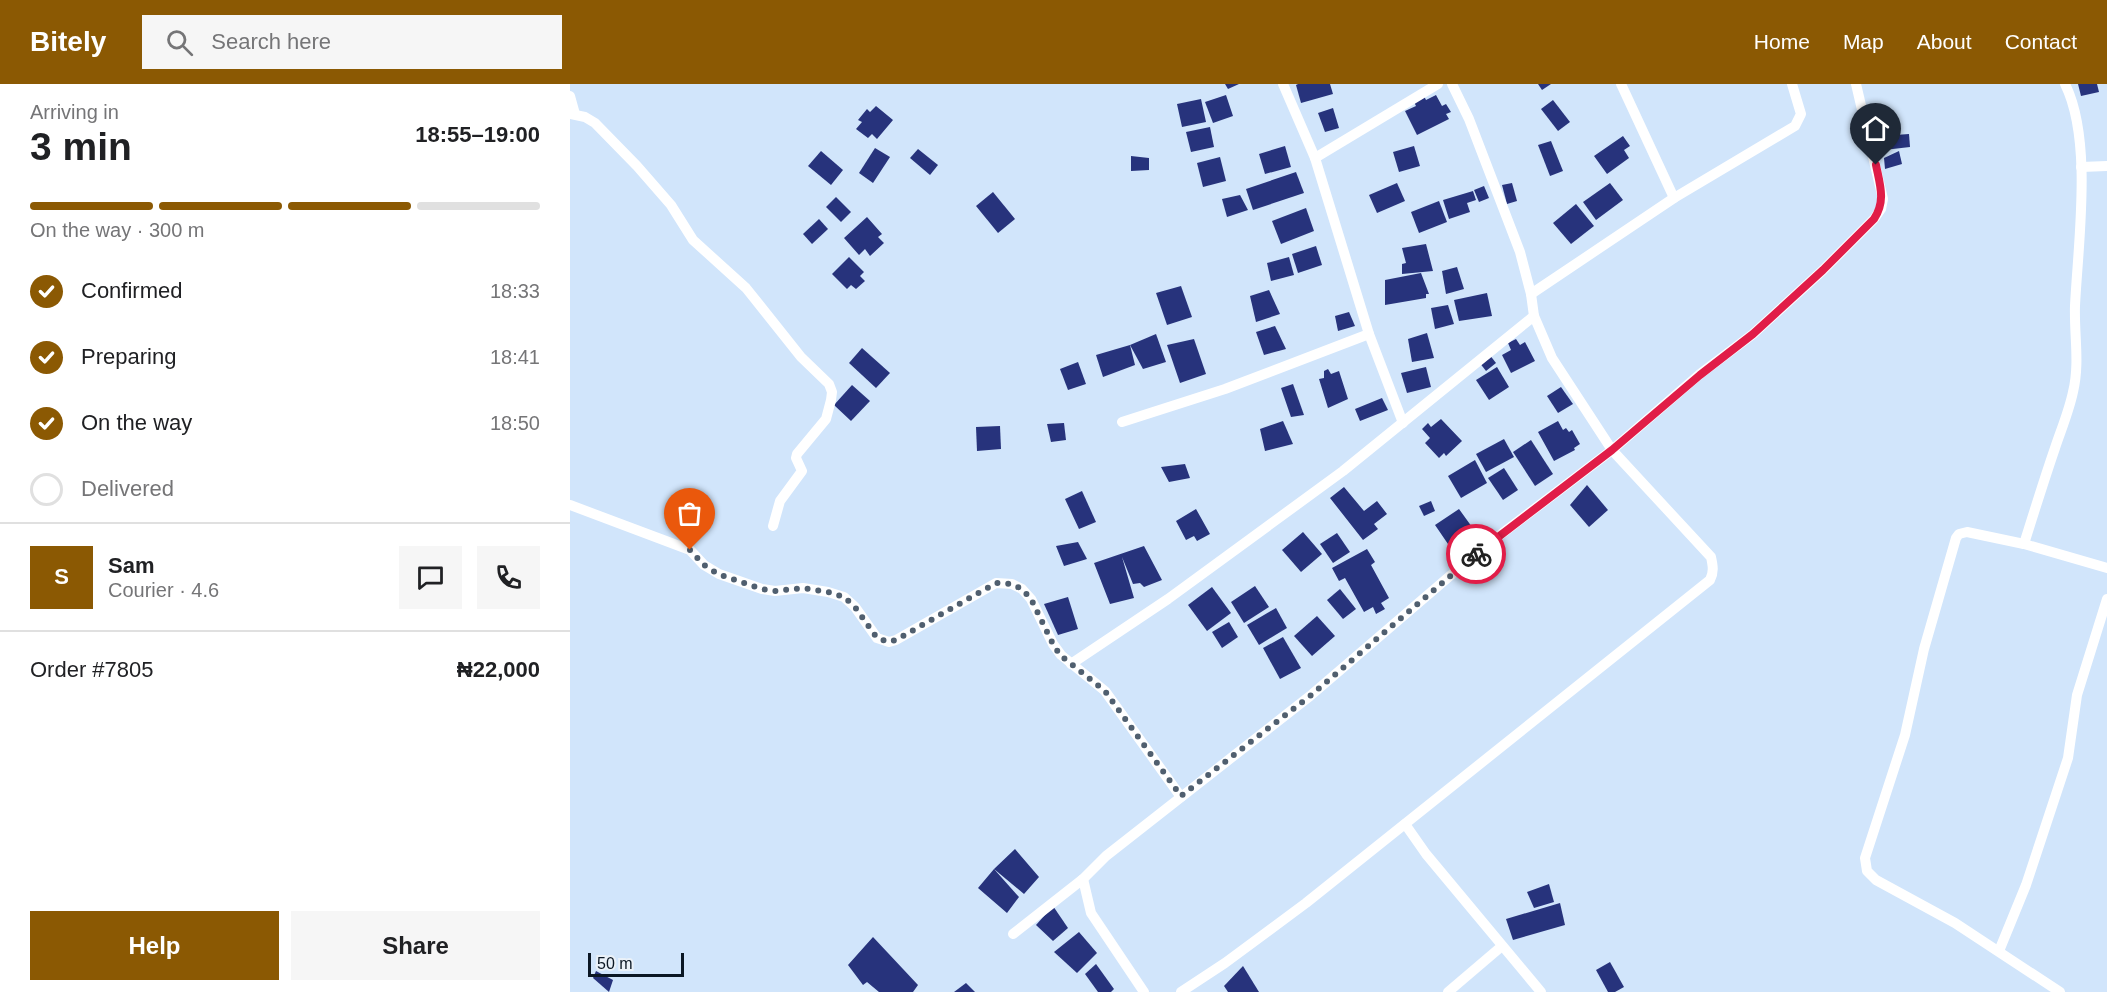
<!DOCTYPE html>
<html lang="en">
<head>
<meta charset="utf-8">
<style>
	body { margin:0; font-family:Arial,sans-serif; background:#f6f6f6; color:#202124; height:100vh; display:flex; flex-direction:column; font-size:22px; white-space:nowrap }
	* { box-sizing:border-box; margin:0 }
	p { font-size:20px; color:#757577 }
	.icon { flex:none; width:33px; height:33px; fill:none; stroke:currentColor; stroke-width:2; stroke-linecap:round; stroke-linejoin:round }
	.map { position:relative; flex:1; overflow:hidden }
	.drawer { display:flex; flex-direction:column; background:#fff; width:570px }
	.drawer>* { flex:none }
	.scale { position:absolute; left:18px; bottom:15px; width:96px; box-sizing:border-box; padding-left:6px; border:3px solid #0b1724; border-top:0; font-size:16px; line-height:21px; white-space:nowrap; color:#0b1724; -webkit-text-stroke:4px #eaf1f8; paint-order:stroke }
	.pin { position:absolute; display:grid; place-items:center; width:51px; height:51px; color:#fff; margin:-62px -26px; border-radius:50% 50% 50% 0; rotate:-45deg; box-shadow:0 0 6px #0007 }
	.pin .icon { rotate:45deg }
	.courier { position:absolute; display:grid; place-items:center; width:60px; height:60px; margin:-30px; border:4px solid #e11d48; border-radius:50%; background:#fff; color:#222; box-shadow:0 2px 8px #0007 }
	.summary em { font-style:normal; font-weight:600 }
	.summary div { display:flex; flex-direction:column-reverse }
	.summary { display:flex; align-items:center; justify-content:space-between; height:102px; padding:0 30px }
	h1 { font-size:39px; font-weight:600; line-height:45px }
	.bar { display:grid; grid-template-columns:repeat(4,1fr); gap:9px 6px; align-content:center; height:72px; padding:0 30px }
	.bar i { height:8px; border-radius:4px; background:#e0e0e0 }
	.bar .on { background:#8b5903 }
	.bar p { grid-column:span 4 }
	.line { display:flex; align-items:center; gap:15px; padding:0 30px; border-top:2px solid #e0e0e0 }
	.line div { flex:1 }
	.round { display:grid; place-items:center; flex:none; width:63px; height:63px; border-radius:0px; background:#f6f6f6 }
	ol { padding:0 30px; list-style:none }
	li { display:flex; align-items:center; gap:18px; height:66px }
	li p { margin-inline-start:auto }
	li .icon { padding:6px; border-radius:50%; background:#8b5903; color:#fff; stroke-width:4 }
	li:last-child { color:#757577 }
	li i { width:33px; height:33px; border:3px solid #e0e0e0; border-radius:50% }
	.button { display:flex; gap:12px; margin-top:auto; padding:12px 30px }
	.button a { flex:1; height:69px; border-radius:0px; background:#8b5903; color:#fff; font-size:24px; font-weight:600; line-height:69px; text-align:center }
	.button a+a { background:#f6f6f6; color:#202124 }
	header { display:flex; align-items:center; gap:36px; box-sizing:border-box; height:84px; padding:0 30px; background:#8b5903; color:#fff }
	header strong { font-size:28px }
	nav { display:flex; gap:33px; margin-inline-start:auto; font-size:21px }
	.search { width:420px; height:54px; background:#f6f6f6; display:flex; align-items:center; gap:15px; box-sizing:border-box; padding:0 21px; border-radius:0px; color:#757577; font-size:22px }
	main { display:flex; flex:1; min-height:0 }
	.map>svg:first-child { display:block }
</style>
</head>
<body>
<header>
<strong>Bitely</strong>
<div class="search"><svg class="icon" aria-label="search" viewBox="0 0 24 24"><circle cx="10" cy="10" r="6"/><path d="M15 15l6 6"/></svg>Search here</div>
<nav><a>Home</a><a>Map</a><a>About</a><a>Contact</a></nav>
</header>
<main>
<section class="drawer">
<div class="summary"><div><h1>3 min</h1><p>Arriving in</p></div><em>18:55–19:00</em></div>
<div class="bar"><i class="on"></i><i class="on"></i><i class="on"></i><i></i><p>On the way · 300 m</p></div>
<ol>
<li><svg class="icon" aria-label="check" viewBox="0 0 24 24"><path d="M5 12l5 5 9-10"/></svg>Confirmed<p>18:33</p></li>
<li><svg class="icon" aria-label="check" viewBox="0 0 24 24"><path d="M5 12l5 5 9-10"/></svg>Preparing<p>18:41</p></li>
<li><svg class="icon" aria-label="check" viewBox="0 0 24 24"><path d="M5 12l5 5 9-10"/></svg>On the way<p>18:50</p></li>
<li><i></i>Delivered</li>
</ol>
<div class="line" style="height:108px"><b class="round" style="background:#8b5903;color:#fff">S</b><div><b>Sam</b><p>Courier · 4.6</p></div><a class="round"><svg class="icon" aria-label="chat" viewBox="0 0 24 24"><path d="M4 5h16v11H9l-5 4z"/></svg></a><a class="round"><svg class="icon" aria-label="phone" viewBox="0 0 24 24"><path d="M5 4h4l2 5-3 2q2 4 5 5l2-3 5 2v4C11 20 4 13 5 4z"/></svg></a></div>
<div class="line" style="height:78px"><div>Order #7805</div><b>₦22,000</b></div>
<div class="button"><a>Help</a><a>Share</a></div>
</section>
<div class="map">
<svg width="1537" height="908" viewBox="0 0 1537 908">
	<rect width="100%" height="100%" fill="#d1e5fb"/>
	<g fill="#27337c">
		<path d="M 655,0 L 669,0 L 658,5 Z"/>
		<path d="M 728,0 L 760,0 L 763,10 L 731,19 L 726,1 Z"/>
		<path d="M 968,0 L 981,0 L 972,6 Z"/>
		<path d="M 1508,0 L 1527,0 L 1529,8 L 1511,12 Z"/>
		<path d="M 656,11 L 663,32 L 643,39 L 635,18 Z"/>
		<path d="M 866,11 L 872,22 L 876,20 L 881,28 L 876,30 L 879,35 L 847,51 L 835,27 L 846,22 L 844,18 L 854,12 L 856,16 Z"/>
		<path d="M 631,15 L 636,38 L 612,43 L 607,20 Z"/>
		<path d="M 983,16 L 1000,38 L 988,47 L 971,25 Z"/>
		<path d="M 306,22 L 323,36 L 307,55 L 302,50 L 298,54 L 286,45 L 292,38 L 288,36 L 297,25 L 300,28 Z"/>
		<path d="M 763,24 L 769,44 L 755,48 L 748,29 Z"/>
		<path d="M 640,43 L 644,63 L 621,68 L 616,48 Z"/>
		<path d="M 1339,50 L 1340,63 L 1314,66 L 1312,52 Z"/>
		<path d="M 1053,52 L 1060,62 L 1054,66 L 1059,74 L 1037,90 L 1024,72 Z"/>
		<path d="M 981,57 L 993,87 L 980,92 L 968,61 Z"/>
		<path d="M 715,62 L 721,83 L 695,90 L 689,70 Z"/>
		<path d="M 844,62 L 850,82 L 829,88 L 823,68 Z"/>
		<path d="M 305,64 L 320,73 L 303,99 L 289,89 Z"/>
		<path d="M 348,65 L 368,81 L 360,91 L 340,74 Z"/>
		<path d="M 251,67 L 273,86 L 261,101 L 238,82 Z"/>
		<path d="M 1329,67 L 1332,80 L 1315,85 L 1314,74 Z"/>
		<path d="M 561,72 L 579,74 L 579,86 L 561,87 Z"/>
		<path d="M 650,73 L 656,97 L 633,103 L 627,79 Z"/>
		<path d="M 726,88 L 734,109 L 683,126 L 676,105 Z"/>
		<path d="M 827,99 L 835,117 L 807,129 L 799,111 Z"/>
		<path d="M 942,99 L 947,117 L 937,120 L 932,101 Z"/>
		<path d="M 1040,99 L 1053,116 L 1026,136 L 1013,118 Z"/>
		<path d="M 914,102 L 919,114 L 909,118 L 904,106 Z"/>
		<path d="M 903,107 L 906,116 L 897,119 L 900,128 L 879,135 L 873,116 Z"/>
		<path d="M 423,108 L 445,135 L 428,149 L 406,122 Z"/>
		<path d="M 670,111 L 678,126 L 657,133 L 652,115 Z"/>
		<path d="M 266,113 L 281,128 L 271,138 L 256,123 Z"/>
		<path d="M 869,117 L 877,138 L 849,149 L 841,128 Z"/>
		<path d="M 1006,120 L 1024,142 L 1001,160 L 983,139 Z"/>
		<path d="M 736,124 L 744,147 L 711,160 L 702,137 Z"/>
		<path d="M 297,133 L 312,150 L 308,153 L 314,159 L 300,172 L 295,165 L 289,171 L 274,154 Z"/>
		<path d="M 249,135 L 258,145 L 242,160 L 233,150 Z"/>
		<path d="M 856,160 L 863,187 L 832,190 L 832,180 L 836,179 L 832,164 Z"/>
		<path d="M 746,162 L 752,181 L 728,189 L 722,170 Z"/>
		<path d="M 279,173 L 294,188 L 290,192 L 295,197 L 286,205 L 281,201 L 277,205 L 262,190 Z"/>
		<path d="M 719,173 L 724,191 L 701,197 L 697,179 Z"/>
		<path d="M 887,183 L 894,205 L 876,210 L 872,187 Z"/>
		<path d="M 851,189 L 859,210 L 856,210 L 856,214 L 815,221 L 815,196 Z"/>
		<path d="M 611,202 L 622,233 L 597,241 L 586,209 Z"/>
		<path d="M 699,206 L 710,230 L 686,238 L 680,212 Z"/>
		<path d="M 917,209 L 922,232 L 889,237 L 884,216 Z"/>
		<path d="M 878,221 L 884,240 L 865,245 L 861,224 Z"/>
		<path d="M 779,228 L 785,242 L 768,247 L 765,232 Z"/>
		<path d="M 705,242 L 716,265 L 694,271 L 686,248 Z"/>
		<path d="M 857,249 L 864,274 L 842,278 L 838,255 Z"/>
		<path d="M 586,250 L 596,278 L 573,285 L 560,261 Z"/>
		<path d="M 624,255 L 636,290 L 610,299 L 597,261 Z"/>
		<path d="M 946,255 L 950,261 L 955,258 L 965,277 L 941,289 L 932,271 L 941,266 L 938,259 Z"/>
		<path d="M 560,261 L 565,281 L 533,293 L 526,271 Z"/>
		<path d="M 292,264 L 320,289 L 306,304 L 279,279 Z"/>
		<path d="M 919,270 L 926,279 L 916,287 L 909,278 Z"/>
		<path d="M 508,278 L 516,300 L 498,306 L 490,285 Z"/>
		<path d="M 856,283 L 861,303 L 837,309 L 831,289 Z"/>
		<path d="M 927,283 L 939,303 L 919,316 L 906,296 Z"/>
		<path d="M 758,285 L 761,290 L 769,287 L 778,315 L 758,324 L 749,295 L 754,294 L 754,287 Z"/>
		<path d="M 723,300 L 734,331 L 721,333 L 711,304 Z"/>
		<path d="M 282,301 L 300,317 L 281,337 L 264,321 Z"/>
		<path d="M 991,303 L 1003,320 L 988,329 L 977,312 Z"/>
		<path d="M 812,314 L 818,326 L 790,337 L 785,325 Z"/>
		<path d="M 871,335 L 892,357 L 876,372 L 874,369 L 869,374 L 855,359 L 860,354 L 852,345 L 858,339 L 861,343 Z"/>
		<path d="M 713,337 L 723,360 L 695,367 L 690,345 Z"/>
		<path d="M 988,337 L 993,346 L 996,344 L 999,348 L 1002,346 L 1010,360 L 1004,364 L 1005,366 L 984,377 L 968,348 Z"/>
		<path d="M 494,339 L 496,356 L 481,358 L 477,340 Z"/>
		<path d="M 430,342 L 431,365 L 407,367 L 406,343 Z"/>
		<path d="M 934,355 L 944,373 L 916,388 L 906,370 Z"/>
		<path d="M 961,356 L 983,390 L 965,402 L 943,368 Z"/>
		<path d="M 905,376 L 917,399 L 891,414 L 878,392 Z"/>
		<path d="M 615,380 L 620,394 L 599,398 L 591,383 Z"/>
		<path d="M 934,384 L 948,406 L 933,416 L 918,394 Z"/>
		<path d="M 1017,401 L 1038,426 L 1019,443 L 1000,421 Z"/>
		<path d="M 774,403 L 794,427 L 807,417 L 817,430 L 804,440 L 808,445 L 793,456 L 760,414 Z"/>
		<path d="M 512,407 L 526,438 L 509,445 L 495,415 Z"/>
		<path d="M 861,417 L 865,427 L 854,432 L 849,422 Z"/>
		<path d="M 626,425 L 640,450 L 627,457 L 624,452 L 616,456 L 606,437 Z"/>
		<path d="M 889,425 L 902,443 L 897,447 L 900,452 L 885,462 L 882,457 L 878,460 L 865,441 Z"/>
		<path d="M 733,448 L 752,470 L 731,488 L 712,466 Z"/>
		<path d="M 767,449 L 780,468 L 763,479 L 750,460 Z"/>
		<path d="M 508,458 L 517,475 L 494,482 L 486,462 Z"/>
		<path d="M 574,462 L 592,496 L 574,503 L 570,499 L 563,500 L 552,473 L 564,514 L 540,520 L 524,479 Z"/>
		<path d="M 797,465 L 805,478 L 801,481 L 819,514 L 811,519 L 815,525 L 806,530 L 803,523 L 794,528 L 775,494 L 769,497 L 762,484 Z"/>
		<path d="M 685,502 L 699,523 L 674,539 L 661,518 Z"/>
		<path d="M 642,503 L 661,529 L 637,547 L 618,521 Z"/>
		<path d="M 770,505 L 786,525 L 773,535 L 757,516 Z"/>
		<path d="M 498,513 L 508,545 L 488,551 L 474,520 Z"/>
		<path d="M 706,524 L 717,544 L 689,561 L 677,541 Z"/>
		<path d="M 747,532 L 765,552 L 742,572 L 724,552 Z"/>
		<path d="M 659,538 L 668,553 L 652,564 L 642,548 Z"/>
		<path d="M 713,553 L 731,584 L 710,595 L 693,564 Z"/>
		<path d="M 445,765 L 469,793 L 454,810 L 424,785 L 449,813 L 437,829 L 408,804 L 424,785 Z"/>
		<path d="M 979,800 L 984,818 L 964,824 L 957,808 Z"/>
		<path d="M 990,819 L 995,841 L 943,856 L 936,835 Z"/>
		<path d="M 483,822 L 498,844 L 483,857 L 466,841 Z"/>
		<path d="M 509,848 L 527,869 L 507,889 L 484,868 Z"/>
		<path d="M 303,853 L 348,901 L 343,908 L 309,908 L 297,898 L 293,901 L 278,881 Z"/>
		<path d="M 1040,878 L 1054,903 L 1045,908 L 1038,908 L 1026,886 Z"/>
		<path d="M 526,880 L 544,905 L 541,908 L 528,908 L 515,890 Z"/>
		<path d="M 673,882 L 689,908 L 658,908 L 654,902 Z"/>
		<path d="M 26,887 L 43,896 L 39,908 L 23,894 Z"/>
		<path d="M 396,899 L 405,908 L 384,908 Z"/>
	</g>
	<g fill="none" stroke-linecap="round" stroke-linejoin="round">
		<g stroke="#fff" stroke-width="10">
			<path d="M 713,0 L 745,74 L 799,250 L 833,339"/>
			<path d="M 1051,0 L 1104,114"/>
			<path d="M 0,12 L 5,30"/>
			<path d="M 0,30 L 15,33 L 25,39 L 67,82 L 101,121 L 123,156 L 176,204 L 231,273 L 259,300 L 262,308 L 261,316 L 256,335 L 227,370 L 226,374 L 232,387 L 210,417 L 203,442"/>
			<path d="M 745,74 L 868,0"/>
			<path d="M 1511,83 L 1537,82"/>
			<path d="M 961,210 L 1104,114 L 1225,42 L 1231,30 L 1222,0"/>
			<path d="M 552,338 L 655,305 L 799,250"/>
			<path d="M 0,421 L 120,466 L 134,481 L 149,490 L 192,505 L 205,507 L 233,504 L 258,508 L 274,513 L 285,523 L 307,554 L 319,558 L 326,556 L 426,499 L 442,500 L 452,505 L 461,515 L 483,560 L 491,571 L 535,607 L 611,713"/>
			<path d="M 1454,460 C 1464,428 1474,396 1485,364 C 1491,346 1499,327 1503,308 C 1510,279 1504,251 1505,222 C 1508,159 1523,56 1495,0"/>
			<path d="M 501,580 L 598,515 L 773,387 L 964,232"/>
			<path d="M 835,740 L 856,770 L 971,908"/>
			<path d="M 513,795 L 521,829 L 574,908"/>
			<path d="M 443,850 L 513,795 L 536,772 L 740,612 L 909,467 L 1042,366 L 1130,290 L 1183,250 L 1253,186 L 1304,135 L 1311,125 L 1313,115 L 1286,0"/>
			<path d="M 1429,867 L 1456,801 L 1498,674 L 1507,611 L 1537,515"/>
			<path d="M 611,908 L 655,879 L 736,819 L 1140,496 C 1144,488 1143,482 1141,473 L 1042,366 L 982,274 L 964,232 L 961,210 L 950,168 L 899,35 L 882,0"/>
			<path d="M 878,908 L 932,862"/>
			<path d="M 1490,908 L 1385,839 L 1306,796 L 1297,787 L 1295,774 L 1335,651 L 1354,565 L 1386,454 L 1389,450 L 1397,448 L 1454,460 L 1537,484"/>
		</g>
	</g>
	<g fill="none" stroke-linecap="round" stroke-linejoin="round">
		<path stroke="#505f6f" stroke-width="6" stroke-dasharray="0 10.8" d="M 120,466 L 134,481 L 148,490 L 192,505 L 205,507 L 233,504 L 258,508 L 274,513 L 285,523 L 307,554 L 319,558 L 326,556 L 426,499 L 442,500 L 452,505 L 461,515 L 483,560 L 490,571 L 535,607 L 611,712 L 740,612 L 906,470"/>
		<path stroke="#e11d48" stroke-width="8" d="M 906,470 L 1042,366 L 1130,291 L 1183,250 L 1253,186 L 1304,135 C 1316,117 1310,101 1306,81"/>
	</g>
</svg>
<div class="scale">50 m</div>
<div class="pin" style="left:120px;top:466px;background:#ea580c"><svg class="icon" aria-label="bag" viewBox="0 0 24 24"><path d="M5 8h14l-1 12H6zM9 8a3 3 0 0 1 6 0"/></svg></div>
<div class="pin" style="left:1306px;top:81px;background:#1f2937"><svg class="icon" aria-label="home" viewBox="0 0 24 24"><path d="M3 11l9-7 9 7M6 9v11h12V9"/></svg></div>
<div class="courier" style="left:906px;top:470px"><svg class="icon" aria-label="bike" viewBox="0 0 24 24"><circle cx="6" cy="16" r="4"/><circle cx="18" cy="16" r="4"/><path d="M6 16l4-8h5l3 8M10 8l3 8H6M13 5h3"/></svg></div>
</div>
</main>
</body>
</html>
